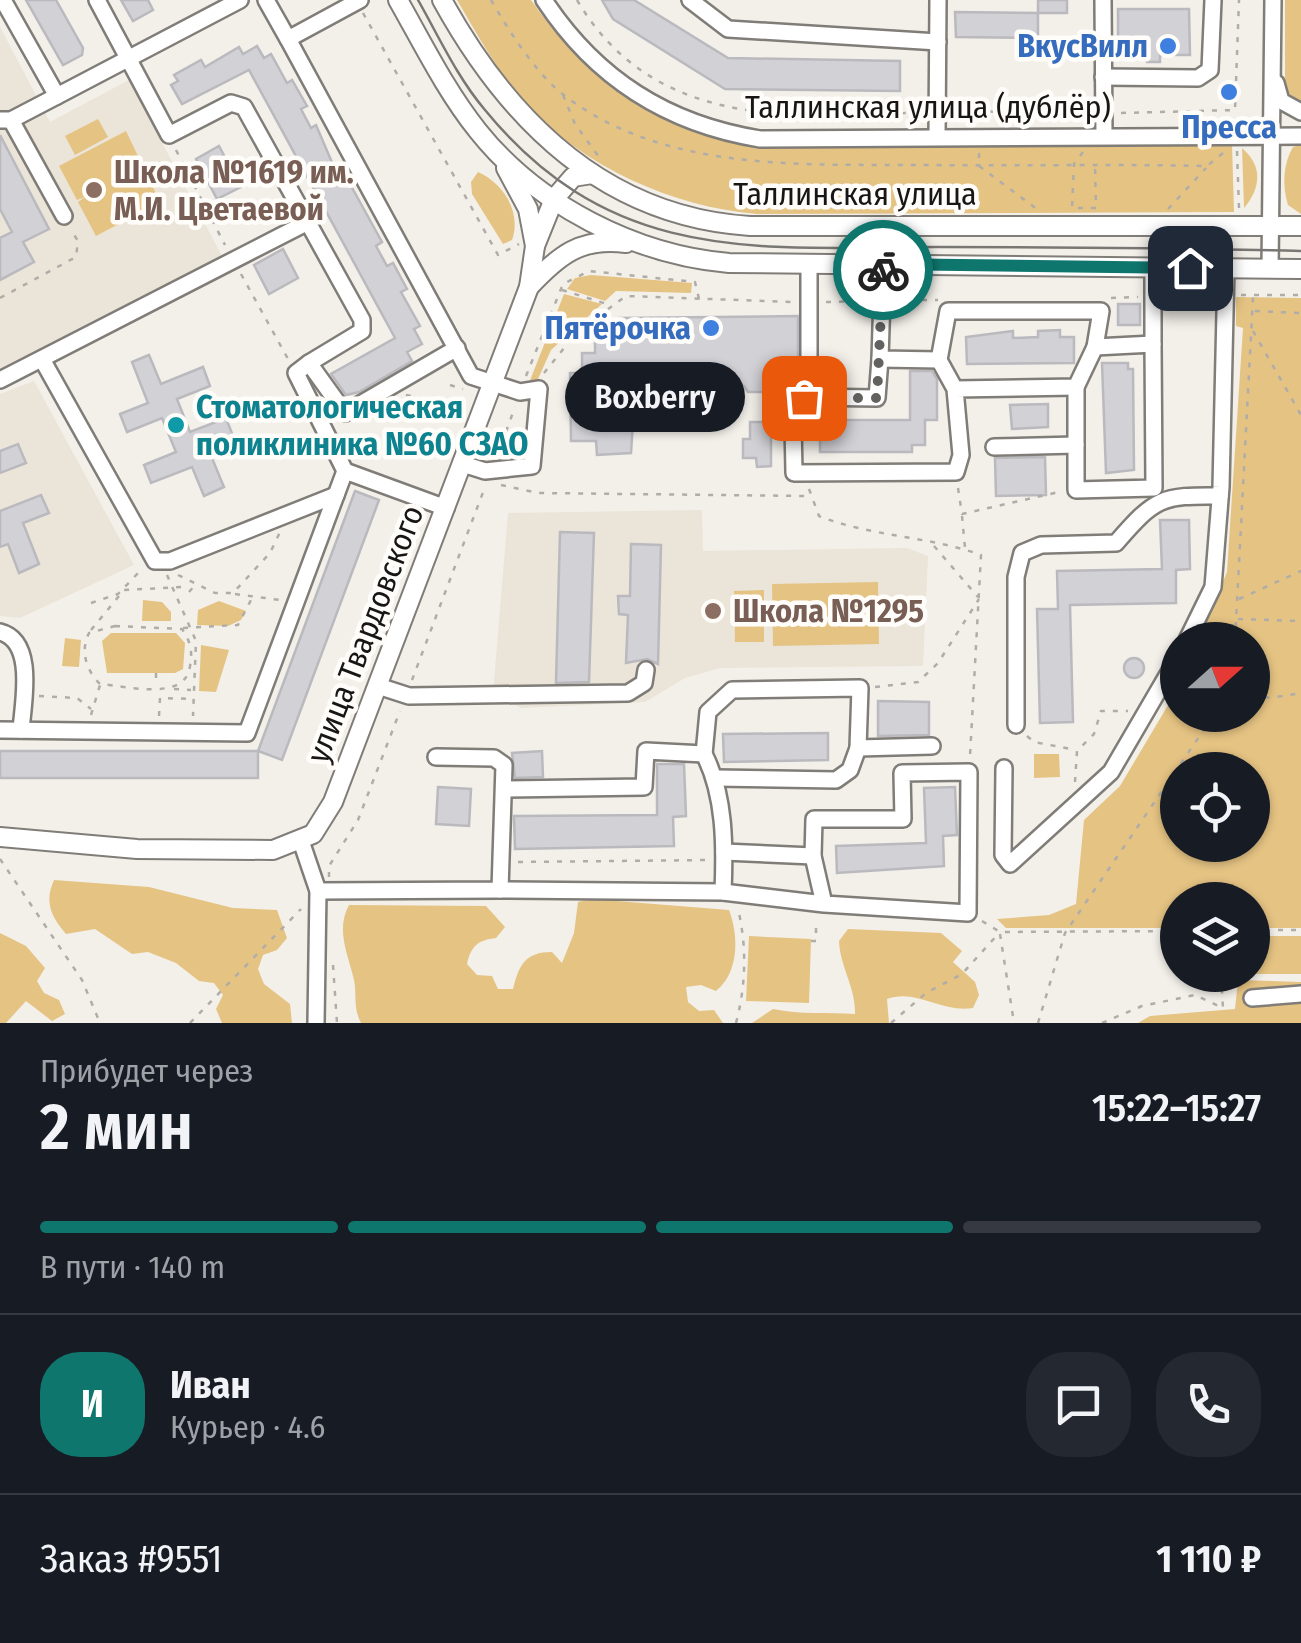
<!DOCTYPE html>
<html lang="ru">
<head>
<meta charset="utf-8">
<style>
	body { margin:0; font-family:"Fira Sans Condensed",sans-serif; background:#242831; color:#f1f3f6; height:100vh; display:flex; flex-direction:column; font-size:38px; white-space:nowrap }
	* { box-sizing:border-box; margin:0 }
	p { font-size:32px; color:#9ea1a6 }
	.icon { flex:none; width:55px; height:55px; fill:none; stroke:currentColor; stroke-width:2; stroke-linecap:round; stroke-linejoin:round }
	.map { position:relative; height:1023px; overflow:hidden }
	.sheet { display:flex; flex-direction:column; background:#171b24; flex:1 }
	.sheet>* { flex:none }
	.needle { width:65px; rotate:69deg }
	.buttons { position:absolute; left:1160px; top:622px; display:grid; gap:20px }
	.buttons a { display:grid; place-items:center; width:110px; height:110px; border-radius:50%; background:#171b24; box-shadow:0 2px 8px #0004; font-size:50px }
	.pin { position:absolute; display:grid; place-items:center; width:85px; height:85px; color:#fff; margin:-42px; border-radius:20px; box-shadow:0 5px 15px #0006 }
	.courier { position:absolute; display:grid; place-items:center; width:100px; height:100px; margin:-50px; border:8px solid #0f766e; border-radius:50%; background:#fff; color:#222; box-shadow:0 2px 12px #0007 }
	.bubble { position:absolute; height:70px; border-radius:35px; background:#171b24; box-shadow:0 2px 8px #0004; font-size:32px; font-weight:600; line-height:70px; text-align:center }
	.head em { font-style:normal; font-weight:600 }
	.head div { display:flex; flex-direction:column-reverse }
	.head { display:flex; align-items:center; justify-content:space-between; height:170px; padding:0 40px }
	h1 { font-size:65px; font-weight:600; line-height:75px }
	.bar { display:grid; grid-template-columns:repeat(4,1fr); gap:15px 10px; align-content:center; height:120px; padding:0 40px }
	.bar i { height:12px; border-radius:8px; background:#363941 }
	.bar .current { background:#0f766e }
	.bar p { grid-column:span 4 }
	.line { display:flex; align-items:center; gap:25px; padding:0 40px; border-top:2px solid #363941 }
	.line div { flex:1 }
	.round { display:grid; place-items:center; flex:none; width:105px; height:105px; border-radius:40px; background:#242831 }
	.map>svg:first-child { display:block }
</style>
</head>
<body>
<div class="map">
<svg width="1301" height="1023" viewBox="0 0 1301 1023">
	<rect width="100%" height="100%" fill="#f3f0ea"/>
	<g fill="#ebe4d8">
		<path d="M 0,27 L 50,122 L 129,80 L 223,258 L 0,375 Z"/>
		<path d="M 34,381 L 134,565 L 20,618 L 0,616 L 0,394 Z"/>
		<path d="M 702,510 L 703,551 L 907,548 L 928,556 L 923,666 L 720,668 L 685,678 L 645,702 L 521,708 L 493,693 L 508,513 Z"/>
	</g>
	<g fill="#e5c383" fill-rule="evenodd">
		<path d="M 457,0 L 531,0 C 591,85 653,130 757,145 L 1232,144 L 1234,212 L 757,214 C 673,207 583,167 525,103 C 498,72 478,36 457,0 Z"/>
		<path d="M 1285,0 L 1301,0 L 1301,102 L 1289,97 L 1285,88 Z"/>
		<path d="M 98,119 L 108,137 L 75,155 L 65,136 Z"/>
		<path d="M 126,131 L 160,202 L 96,236 L 78,202 L 85,197 L 77,200 L 59,166 Z"/>
		<path d="M 1301,145 L 1301,214 L 1288,205 C 1282,186 1283,164 1293,147 Z"/>
		<path d="M 1242,148 C 1263,166 1261,188 1244,208 Z"/>
		<path d="M 478,172 C 503,183 522,212 512,240 L 503,244 L 472,194 L 471,182 Z"/>
		<path d="M 591,275 L 692,283 L 691,293 L 616,291 L 605,301 L 567,289 L 575,278 Z"/>
		<path d="M 564,294 L 602,304 L 551,350 L 538,379 L 529,383 Z"/>
		<path d="M 1236,297 L 1301,298 L 1301,928 L 1253,928 L 1252,900 L 1178,900 L 1177,928 L 1006,928 L 997,919 L 1049,915 L 1076,904 L 1084,820 L 1120,786 L 1177,690 L 1178,715 L 1252,715 L 1252,640 L 1207,640 L 1201,635 L 1227,572 L 1243,328 L 1236,326 ZM 1178,770 L 1252,770 L 1252,845 L 1178,845 Z"/>
		<path d="M 878,582 L 879,644 L 773,646 L 772,584 Z"/>
		<path d="M 764,590 L 764,642 L 735,642 L 734,591 Z"/>
		<path d="M 143,600 L 162,602 L 171,612 L 171,621 L 142,621 Z"/>
		<path d="M 219,601 L 246,611 L 241,620 L 228,626 L 197,625 L 198,610 Z"/>
		<path d="M 111,633 L 176,633 L 185,643 L 183,669 L 175,673 L 107,673 L 102,641 Z"/>
		<path d="M 65,638 L 81,640 L 79,667 L 62,666 Z"/>
		<path d="M 201,645 L 229,650 L 216,692 L 199,691 Z"/>
		<path d="M 1034,754 L 1059,754 L 1060,777 L 1034,778 Z"/>
		<path d="M 54,880 L 149,887 L 233,908 L 277,910 L 287,938 L 277,950 L 263,955 L 258,969 L 264,984 L 290,1004 L 292,1023 L 222,1023 L 216,1009 L 223,995 L 214,983 L 199,981 L 176,963 L 148,952 L 132,954 L 95,929 L 66,934 C 51,916 44,902 54,880 Z"/>
		<path d="M 592,899 L 729,910 C 739,936 739,973 716,991 L 701,985 L 686,987 L 688,1002 L 699,1011 L 714,1010 L 723,1023 L 361,1023 C 352,1006 358,993 353,976 C 347,952 336,929 349,905 L 486,906 L 505,927 L 496,938 C 478,940 471,946 467,964 L 477,975 L 492,976 L 498,989 L 513,989 C 519,965 525,952 552,952 L 562,963 L 574,933 L 578,902 Z"/>
		<path d="M 848,929 L 941,933 L 962,951 L 953,962 L 975,982 L 979,995 L 973,1008 C 941,1013 916,988 887,999 L 889,1023 L 752,1023 L 773,1009 C 801,1015 827,1012 855,1014 C 856,988 840,967 839,941 Z"/>
		<path d="M 0,933 L 26,946 L 45,968 L 37,981 L 44,993 L 59,1000 L 65,1014 L 52,1021 L 26,1001 L 6,1023 L 0,1023 Z"/>
		<path d="M 749,936 L 811,939 L 809,1003 L 746,1001 Z"/>
		<path d="M 1252,936 L 1301,936 L 1301,974 L 1253,974 Z"/>
		<path d="M 1238,980 L 1301,982 L 1301,1023 L 1138,1023 L 1150,1016 L 1235,1009 Z"/>
	</g>
	<g fill="#d2d1d6" stroke="#bab9be" stroke-width="2.5">
		<path d="M 26,0 L 56,0 L 83,48 L 82,55 L 63,65 Z"/>
		<path d="M 121,0 L 148,0 L 153,10 L 133,21 Z"/>
		<path d="M 602,0 L 634,0 L 728,58 L 900,61 L 900,91 L 725,89 L 613,19 Z"/>
		<rect x="1038" y="0" width="29" height="13"/>
		<path d="M 1118,9 L 1189,9 L 1190,55 L 1160,55 L 1160,62 L 1147,62 L 1147,56 L 1118,56 Z"/>
		<path d="M 955,12 L 1038,13 L 1038,38 L 956,37 Z"/>
		<path d="M 257,46 L 264,58 L 271,54 L 287,83 L 292,80 L 307,106 L 301,109 L 311,128 L 316,125 L 337,174 L 343,171 L 350,184 L 382,242 L 376,246 L 387,266 L 393,263 L 407,289 L 401,292 L 420,326 L 414,329 L 422,344 L 407,352 L 412,361 L 359,392 L 346,395 L 331,374 L 395,338 L 249,70 L 182,104 L 171,85 L 178,81 L 174,75 L 201,60 L 205,67 L 239,47 L 243,54 Z"/>
		<path d="M 0,135 L 49,229 L 23,242 L 34,262 L 0,280 L 0,238 L 12,232 L 0,209 Z"/>
		<path d="M 219,146 L 241,187 L 217,199 L 196,159 Z"/>
		<path d="M 283,249 L 298,278 L 269,294 L 254,265 Z"/>
		<rect x="1118" y="304" width="22" height="21"/>
		<path d="M 798,316 L 798,366 L 783,366 L 783,387 L 774,387 L 774,392 L 748,392 L 744,386 L 718,386 L 713,392 L 695,392 L 689,386 L 635,392 L 631,453 L 597,455 L 596,441 L 571,441 L 570,373 L 582,373 L 582,353 L 595,353 L 595,341 L 607,341 L 607,331 L 619,330 L 619,318 Z"/>
		<path d="M 1060,330 L 1060,337 L 1074,337 L 1074,363 L 967,364 L 966,337 L 1013,331 L 1013,338 L 1038,337 L 1038,331 Z"/>
		<path d="M 149,355 L 161,384 L 203,367 L 210,386 L 177,399 L 190,432 L 226,418 L 233,436 L 207,446 L 224,487 L 204,496 L 192,467 L 151,483 L 144,465 L 176,452 L 162,418 L 127,432 L 120,414 L 148,403 L 132,362 Z"/>
		<path d="M 1102,363 L 1128,363 L 1128,369 L 1133,369 L 1134,470 L 1106,473 Z"/>
		<path d="M 910,371 L 932,371 L 937,379 L 937,420 L 925,420 L 925,445 L 912,445 L 912,452 L 820,452 L 820,420 L 910,420 Z"/>
		<path d="M 1048,404 L 1048,427 L 1012,429 L 1010,405 Z"/>
		<path d="M 750,422 L 771,422 L 771,466 L 757,467 L 756,458 L 743,458 L 743,439 L 750,439 Z"/>
		<path d="M 18,444 L 26,463 L 0,473 L 0,451 Z"/>
		<path d="M 1045,457 L 1046,495 L 996,496 L 995,458 Z"/>
		<path d="M 355,491 L 379,500 L 282,760 L 258,751 Z"/>
		<path d="M 41,495 L 49,513 L 23,523 L 39,564 L 19,573 L 8,544 L 0,547 L 0,511 Z"/>
		<path d="M 1160,520 L 1189,520 L 1190,569 L 1176,570 L 1176,603 L 1070,605 L 1073,722 L 1040,723 L 1037,609 L 1058,609 L 1057,571 L 1162,569 Z"/>
		<path d="M 560,532 L 594,533 L 589,682 L 556,683 Z"/>
		<path d="M 631,544 L 661,545 L 658,664 L 647,659 L 626,663 L 628,615 L 619,614 L 618,596 L 630,596 Z"/>
		<circle cx="1134" cy="668" r="10"/>
		<path d="M 878,701 L 929,702 L 929,735 L 878,736 Z"/>
		<path d="M 828,733 L 828,760 L 724,762 L 723,734 Z"/>
		<rect x="0" y="751" width="258" height="27"/>
		<path d="M 542,751 L 543,777 L 515,778 L 512,753 Z"/>
		<path d="M 657,764 L 684,764 L 686,816 L 673,817 L 674,846 L 515,849 L 514,816 L 657,815 Z"/>
		<path d="M 438,787 L 471,789 L 469,826 L 436,824 Z"/>
		<path d="M 955,787 L 957,835 L 943,836 L 944,866 L 837,873 L 836,846 L 926,843 L 924,788 Z"/>
	</g>
	<g fill="none" stroke-linecap="round" stroke-linejoin="round">
		<defs>
			<g id="minor">
				<path d="M 3,0 L 57,96 L 240,0"/>
				<path d="M 97,0 L 169,135 L 231,103 L 244,107 L 362,320 L 362,331 L 309,363 L 345,413 L 457,348"/>
				<path d="M 266,0 L 288,39 L 360,0"/>
				<path d="M 544,0 C 596,79 667,124 760,139 L 1301,136"/>
				<path d="M 690,0 L 728,29 L 938,42"/>
				<path d="M 1103,0 L 1104,135"/>
				<path d="M 288,39 L 471,376 L 520,392 L 539,389 L 532,466 L 485,471 L 463,464"/>
				<path d="M 1103,77 L 1198,78 L 1210,70 L 1213,0"/>
				<path d="M 1276,83 L 1281,101 L 1301,112"/>
				<path d="M 0,120 L 11,120 L 57,96"/>
				<path d="M 11,120 L 64,216"/>
				<path d="M 937,136 L 938,0"/>
				<path d="M 883,264 L 880,359 L 939,360"/>
				<path d="M 1270,269 L 1273,0"/>
				<path d="M 1153,344 L 1153,267"/>
				<path d="M 880,359 L 877,398 L 805,397 L 793,423 L 794,473 L 956,472 L 961,455 L 955,389 L 939,360 L 948,311 L 1101,311 L 1095,347 L 1076,387 L 955,389"/>
				<path d="M 43,361 L 155,561 L 170,561 L 336,495"/>
				<path d="M 309,363 L 296,373 L 345,471"/>
				<path d="M 0,380 L 306,223"/>
				<path d="M 1076,387 L 1076,490 L 1154,488 L 1153,344 L 1095,347"/>
				<path d="M 805,397 L 809,373 L 809,263"/>
				<path d="M 994,447 L 1076,445"/>
				<path d="M 0,632 C 36,641 23,703 21,730"/>
				<path d="M 1187,640 L 1213,587 L 1221,487 L 1226,268"/>
				<path d="M 378,686 L 409,696 L 628,693 L 644,683 L 646,670"/>
				<path d="M 1016,725 L 1016,577 L 1022,553 L 1041,545 L 1116,543 C 1155,498 1161,495 1220,496"/>
				<path d="M 0,730 L 247,733 L 345,471 L 446,508"/>
				<path d="M 704,754 C 725,795 725,845 723,892"/>
				<path d="M 1004,768 L 1003,855 L 1010,864 L 1111,772 L 1178,657"/>
				<path d="M 716,778 L 836,780 L 850,770 L 858,748"/>
				<path d="M 504,789 L 644,787 L 646,751 L 704,754 L 708,712 L 732,690 L 860,688 L 858,748 L 932,746"/>
				<path d="M 301,841 L 318,891 L 316,1023"/>
				<path d="M 724,852 L 813,856"/>
				<path d="M 500,890 L 723,892 L 824,904 L 968,913 L 969,772 L 902,773 L 903,819 L 814,819 L 813,856 L 824,904"/>
				<path d="M 318,891 L 500,890 L 504,765 L 494,758 L 436,757"/>
				<path d="M 1252,998 L 1301,994"/>
			</g>
			<g id="major">
				<path d="M 398,0 C 423,44 446,91 478,131 C 537,205 635,255 729,263 L 1301,269"/>
				<path d="M 442,0 C 508,120 605,217 750,226 L 1301,226"/>
				<path d="M 506,168 L 528,209 L 535,246"/>
				<path d="M 529,287 C 559,255 581,237 626,243"/>
				<path d="M 0,837 L 137,849 L 273,850 L 313,834 L 333,802 L 529,287 L 535,246 L 554,199 L 573,177 L 592,174"/>
			</g>
		</defs>
		<use href="#minor" stroke="#807d78" stroke-width="20"/>
		<use href="#major" stroke="#807d78" stroke-width="22"/>
		<g stroke="#b0ada9" stroke-width="2.5" stroke-dasharray="5 8" stroke-linecap="butt">
			<path d="M 491,0 C 509,31 536,74 565,96 C 667,173 804,164 925,165 C 1019,166 1113,164 1207,166 L 1223,153"/>
			<path d="M 577,0 C 653,129 793,119 923,112"/>
			<path d="M 363,13 L 498,255 L 519,244"/>
			<path d="M 563,95 L 575,124 L 599,157"/>
			<path d="M 951,111 L 1088,113"/>
			<path d="M 1121,113 L 1235,110 L 1239,0"/>
			<path d="M 176,150 L 225,245"/>
			<path d="M 1237,151 L 1239,208"/>
			<path d="M 1083,152 L 1074,164 L 1072,208 L 1096,208 L 1095,165"/>
			<path d="M 979,153 L 979,166 L 1038,210"/>
			<path d="M 1168,209 L 1206,168"/>
			<path d="M 241,274 L 288,359"/>
			<path d="M 562,290 L 607,304"/>
			<path d="M 1241,295 L 1301,295"/>
			<path d="M 1166,297 L 1208,295"/>
			<path d="M 0,298 L 76,257 L 78,241 L 71,230"/>
			<path d="M 1111,298 L 1138,297"/>
			<path d="M 896,300 L 938,300"/>
			<path d="M 826,302 L 868,301"/>
			<path d="M 1255,311 L 1301,313"/>
			<path d="M 1253,331 L 1301,415"/>
			<path d="M 544,373 L 577,332 L 626,296 L 793,302"/>
			<path d="M 526,376 L 563,284 L 589,271 L 695,282 L 699,299"/>
			<path d="M 450,385 L 463,389"/>
			<path d="M 406,395 L 444,403"/>
			<path d="M 497,456 L 515,407"/>
			<path d="M 501,485 L 538,493 L 807,496"/>
			<path d="M 958,488 L 962,514 L 1059,492"/>
			<path d="M 809,489 L 819,516 C 872,537 929,536 981,555 L 970,756"/>
			<path d="M 962,516 L 965,548"/>
			<path d="M 934,546 L 978,597"/>
			<path d="M 167,575 L 196,641 L 193,716"/>
			<path d="M 178,575 L 215,593 L 233,593 L 270,553 L 280,532"/>
			<path d="M 189,592 L 195,585"/>
			<path d="M 235,594 L 280,600"/>
			<path d="M 1239,599 L 1301,571"/>
			<path d="M 91,603 L 118,594 L 141,570"/>
			<path d="M 1238,619 L 1301,621"/>
			<path d="M 115,626 L 182,629 C 190,641 193,650 190,666 C 186,702 126,686 100,684 C 86,670 80,651 89,633 Z"/>
			<path d="M 183,628 L 238,625 L 252,598"/>
			<path d="M 91,630 L 124,590 L 183,587"/>
			<path d="M 1235,640 L 1253,297"/>
			<path d="M 156,673 L 156,686"/>
			<path d="M 412,680 L 485,487"/>
			<path d="M 875,687 L 918,682 L 938,663 L 979,599"/>
			<path d="M 174,689 L 191,690"/>
			<path d="M 1252,694 L 1270,698 L 1301,693"/>
			<path d="M 39,696 L 77,698 L 91,709"/>
			<path d="M 91,715 L 100,685"/>
			<path d="M 159,716 L 160,698 L 194,699"/>
			<path d="M 1027,736 L 1034,742 L 1076,750"/>
			<path d="M 1075,782 L 1077,751 L 1094,734 L 1101,711 L 1128,711"/>
			<path d="M 0,859 L 82,980 L 100,1023"/>
			<path d="M 518,862 L 710,860"/>
			<path d="M 329,877 L 329,866 L 358,820 L 400,711"/>
			<path d="M 982,921 L 1000,932 L 1178,931"/>
			<path d="M 1252,930 L 1301,930"/>
			<path d="M 1000,934 L 1014,1023"/>
			<path d="M 811,941 L 816,941 L 816,920"/>
			<path d="M 333,965 L 337,1023"/>
			<path d="M 190,1023 L 301,909"/>
			<path d="M 736,1023 C 746,986 747,946 738,909"/>
			<path d="M 891,1023 L 926,993 L 962,974 L 999,933"/>
			<path d="M 1038,1023 L 1065,933 L 1214,715"/>
			<path d="M 1102,1023 L 1142,1006 L 1195,995 L 1223,1008 L 1221,975"/>
		</g>
		<use href="#minor" stroke="#fff" stroke-width="15"/>
		<use href="#major" stroke="#fff" stroke-width="18"/>
		<path stroke="#797773" stroke-width="2.5" d="M 418,0 C 439,37 457,77 485,110 C 612,265 757,248 936,247 C 1058,247 1179,248 1301,251"/>
	</g>
	<g fill="none" stroke-linecap="round" stroke-linejoin="round">
		<path stroke="#64625f" stroke-width="10" stroke-dasharray="0 18" d="M 804,398 L 877,398 L 883,270"/>
		<path stroke="#0f766e" stroke-width="12" d="M 883,270 L 883,264 L 1190,268"/>
	</g>
	<g fill="#3f7fe0" stroke="#fffdfa" stroke-width="4">
		<circle cx="1168" cy="46" r="10"/>
		<circle cx="1229" cy="92" r="10"/>
		<circle cx="711" cy="328" r="10"/>
	</g>
	<g fill="#8d6e63" stroke="#fffdfa" stroke-width="4">
		<circle cx="94" cy="190" r="10"/>
		<circle cx="713" cy="611" r="10"/>
	</g>
	<circle fill="#0f9aa8" stroke="#fffdfa" stroke-width="4" cx="176" cy="425" r="10"/>
	<g text-anchor="middle" stroke-width="9" stroke-linejoin="round" paint-order="stroke">
		<g font-size="32" font-weight="bold" fill="#366cbe" stroke="#fffdfa" text-anchor="end">
			<text x="1148" y="57">ВкусВилл</text>
			<text x="1229" y="138" text-anchor="middle">Пресса</text>
			<text x="691" y="339">Пятёрочка</text>
		</g>
		<g font-size="32" fill="#171614" stroke="#fffdfa">
			<text x="928" y="118">Таллинская улица (дублёр)</text>
			<text x="855" y="205">Таллинская улица</text>
			<text transform="translate(365 634) rotate(-69)" y="11">улица Твардовского</text>
		</g>
		<g font-size="32" font-weight="bold" fill="#785e54" stroke="#fffdfa" text-anchor="start">
			<text x="114" y="183">Школа №1619 им.<tspan x="114" dy="37">М.И. Цветаевой</tspan></text>
			<text x="733" y="622">Школа №1295</text>
		</g>
		<g font-size="32" font-weight="bold" fill="#0d838f" stroke="#fffdfa" text-anchor="start">
			<text x="196" y="418">Стоматологическая<tspan x="196" dy="37">поликлиника №60 СЗАО</tspan></text>
		</g>
	</g>
</svg>
<div class="buttons">
<a><svg class="needle" viewBox="-14 -14 28 28"><path d="M0-13l5 13h-10z" fill="#e53935"/><path d="M0 13l5-13h-10z" fill="#9ea1a6"/></svg></a>
<a><svg class="icon" aria-label="locate" viewBox="0 0 24 24"><circle cx="12" cy="12" r="6"/><path d="M12 2v4M12 18v4M2 12h4M18 12h4"/></svg></a>
<a><svg class="icon" aria-label="layers" viewBox="0 0 24 24"><path d="M12 4l9 5-9 5-9-5zM3 14l9 5 9-5"/></svg></a>
</div>
<div class="pin" style="left:804px;top:398px;background:#ea580c"><svg class="icon" aria-label="bag" viewBox="0 0 24 24"><path d="M5 8h14l-1 12H6zM9 8a3 3 0 0 1 6 0"/></svg></div>
<div class="pin" style="left:1190px;top:268px;background:#1f2937"><svg class="icon" aria-label="home" viewBox="0 0 24 24"><path d="M3 11l9-7 9 7M6 9v11h12V9"/></svg></div>
<div class="courier" style="left:883px;top:270px"><svg class="icon" aria-label="bike" viewBox="0 0 24 24"><circle cx="6" cy="16" r="4"/><circle cx="18" cy="16" r="4"/><path d="M6 16l4-8h5l3 8M10 8l3 8H6M13 5h3"/></svg></div>
<div class="bubble" style="left:565px;top:362px;width:180px">Boxberry</div>
</div>
<section class="sheet">
<div class="head"><div><h1>2 мин</h1><p>Прибудет через</p></div><em>15:22–15:27</em></div>
<div class="bar"><i class="current"></i><i class="current"></i><i class="current"></i><i></i><p>В пути · 140 m</p></div>
<div class="line" style="height:180px"><b class="round" style="background:#0f766e;color:#fff">И</b><div><b>Иван</b><p>Курьер · 4.6</p></div><a class="round"><svg class="icon" aria-label="chat" viewBox="0 0 24 24"><path d="M4 5h16v11H9l-5 4z"/></svg></a><a class="round"><svg class="icon" aria-label="phone" viewBox="0 0 24 24"><path d="M5 4h4l2 5-3 2q2 4 5 5l2-3 5 2v4C11 20 4 13 5 4z"/></svg></a></div>
<div class="line" style="height:130px"><div>Заказ #9551</div><b>1 110 ₽</b></div>
</section>
</body>
</html>
